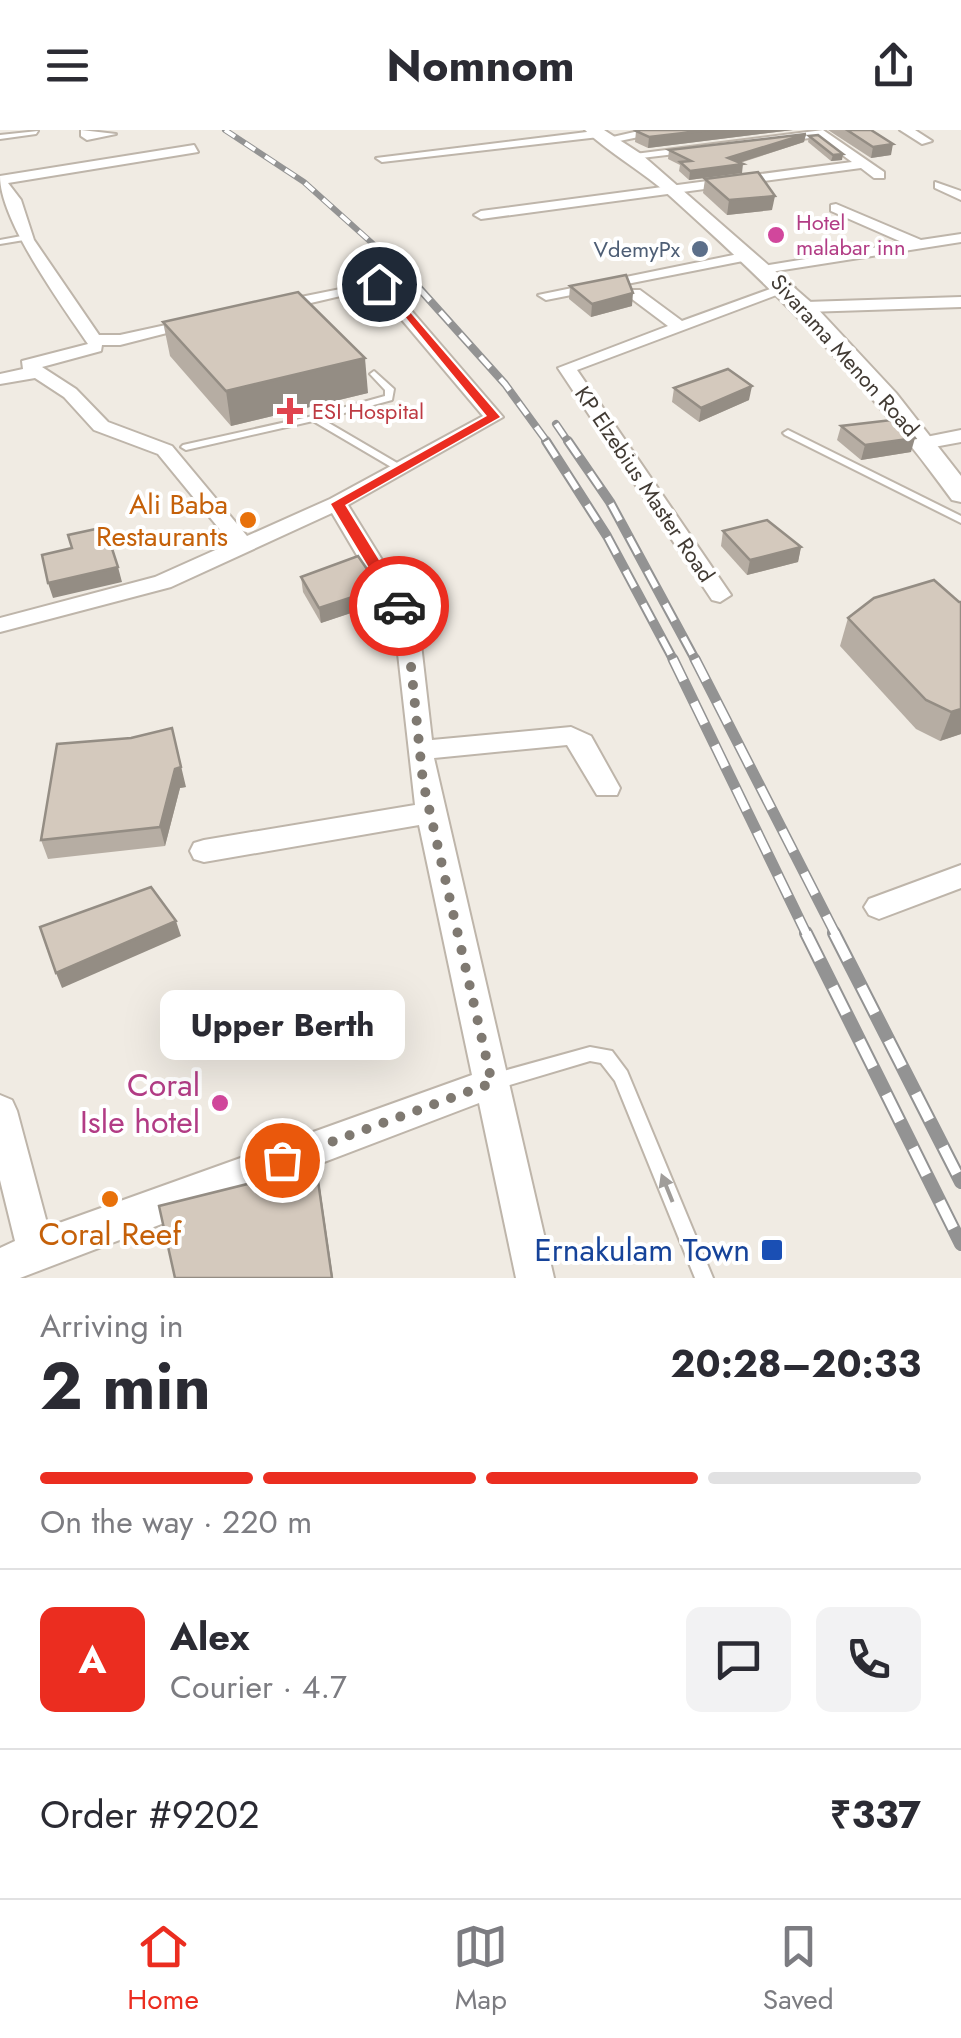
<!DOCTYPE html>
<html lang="en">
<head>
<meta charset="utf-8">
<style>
	body { margin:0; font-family:Jost,sans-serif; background:#f2f2f3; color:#2b2b33; height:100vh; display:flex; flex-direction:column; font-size:38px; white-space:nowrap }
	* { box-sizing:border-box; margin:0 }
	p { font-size:32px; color:#7c7c81 }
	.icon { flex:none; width:55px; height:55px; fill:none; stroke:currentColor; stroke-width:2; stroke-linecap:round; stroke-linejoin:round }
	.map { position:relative; height:1148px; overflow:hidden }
	.details { display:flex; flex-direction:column; background:#fff; flex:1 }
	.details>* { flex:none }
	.pin { position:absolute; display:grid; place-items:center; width:85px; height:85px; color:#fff; margin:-42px; border:5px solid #fff; border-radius:50%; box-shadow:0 2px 10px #0007 }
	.courier { position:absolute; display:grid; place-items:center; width:100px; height:100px; margin:-50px; border:8px solid #eb2d20; border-radius:50%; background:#fff; color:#222; box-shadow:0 2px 12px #0007 }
	.bubble { position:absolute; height:70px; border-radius:15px; background:#fff; box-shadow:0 10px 40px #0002; font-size:32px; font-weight:700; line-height:70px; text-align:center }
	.head em { font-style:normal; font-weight:700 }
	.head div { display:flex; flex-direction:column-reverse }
	.head { display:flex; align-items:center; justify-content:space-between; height:170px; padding:0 40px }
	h1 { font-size:65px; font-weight:700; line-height:75px }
	.bar { display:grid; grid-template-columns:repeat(4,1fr); gap:15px 10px; align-content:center; height:120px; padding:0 40px }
	.bar i { height:12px; border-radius:8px; background:#e1e1e2 }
	.bar .selected { background:#eb2d20 }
	.bar p { grid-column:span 4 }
	.line { display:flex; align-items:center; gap:25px; padding:0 40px; border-top:2px solid #e1e1e2 }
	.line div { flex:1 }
	.round { display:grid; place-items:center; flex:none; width:105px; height:105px; border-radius:15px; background:#f2f2f3 }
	header { display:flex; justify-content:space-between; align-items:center; height:130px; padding:0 40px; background:#fff; font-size:45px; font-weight:700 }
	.menu { display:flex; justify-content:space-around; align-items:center; height:140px; border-top:2px solid #e1e1e2; background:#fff; font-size:28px; color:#7c7c81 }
	.menu a { display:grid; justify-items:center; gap:5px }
	.menu .selected { color:#eb2d20 }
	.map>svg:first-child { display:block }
</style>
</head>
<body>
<header><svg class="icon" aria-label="menu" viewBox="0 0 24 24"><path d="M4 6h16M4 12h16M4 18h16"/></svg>Nomnom<svg class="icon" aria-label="share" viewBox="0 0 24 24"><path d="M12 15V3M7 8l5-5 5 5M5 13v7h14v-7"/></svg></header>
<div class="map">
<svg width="961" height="1148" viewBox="0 0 961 1148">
	<rect width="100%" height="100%" fill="#f0ebe3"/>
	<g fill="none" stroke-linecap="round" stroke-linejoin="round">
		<defs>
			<g id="service">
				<path d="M 38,1 L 36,4 L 0,9 L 0,5 Z"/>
				<path d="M 27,105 L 30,105 L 30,109 L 0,114 L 0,110 Z"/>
				<path d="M 374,241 L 394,259 L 392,270 L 322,289 L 404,337 L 404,341 L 398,341 L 313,291 L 186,320 L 181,317 L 183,315 L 313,286 L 385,266 L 385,260 L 370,244 Z"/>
				<path d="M 788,300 L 961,386 L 961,393 L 785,305 L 783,303 Z"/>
				<path d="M 590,917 L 612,921 L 627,941 L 713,1148 L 695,1148 L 615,951 L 601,933 L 590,931 L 496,959 L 490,956 L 488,951 L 490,946 L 496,943 Z"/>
			</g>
			<g id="minor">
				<path d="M 81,0 L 116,4 L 87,10 L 81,6 Z"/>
				<path d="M 603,0 L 599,7 L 382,32 L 376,28 Z"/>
				<path d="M 643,0 L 672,0 L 610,13 L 604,9 Z"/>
				<path d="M 823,0 L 884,42 L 884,48 L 874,48 L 861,38 L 481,89 L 474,85 L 481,81 L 852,32 L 818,7 L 633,29 L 627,25 Z"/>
				<path d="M 900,0 L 915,0 L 932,11 L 922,14 Z"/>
				<path d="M 194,15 L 198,22 L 8,53 L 21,70 L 34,110 L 99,205 L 120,205 L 198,188 L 206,193 L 120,215 L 102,215 L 101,221 L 42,237 L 76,259 L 108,292 L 172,316 L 247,406 L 330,369 L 483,286 L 375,158 L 272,182 L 264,177 L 266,174 L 385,150 L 503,287 L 348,375 L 418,488 L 432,610 L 571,597 L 591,606 L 620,658 L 617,665 L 597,665 L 567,615 L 434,628 L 554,1148 L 516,1148 L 479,973 L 20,1148 L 0,1148 L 0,1118 L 15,1111 L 0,1050 L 0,965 L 12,970 L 17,981 L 48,1097 L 472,945 L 419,695 L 204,732 L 194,729 L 190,721 L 194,713 L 204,710 L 415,675 L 394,488 L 332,383 L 171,457 L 0,502 L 0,488 L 155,447 L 231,413 L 158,324 L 94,300 L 64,267 L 35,248 L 0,254 L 0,244 L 23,239 L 22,231 L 88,214 C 61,174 0,91 0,46 Z"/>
				<path d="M 935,52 L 961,61 L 961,70 L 935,58 Z"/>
				<path d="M 836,74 L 921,110 L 961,104 L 961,112 L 764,143 L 761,140 L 769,135 L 904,113 L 831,81 L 831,75 Z"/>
				<path d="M 748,122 L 753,123 L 753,129 L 546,170 L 538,165 Z"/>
				<path d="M 781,155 L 795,158 L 577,240 L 731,465 L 720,472 L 712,470 L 558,238 L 668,196 L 628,166 L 628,160 L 640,160 L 682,191 Z"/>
				<path d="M 961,167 L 961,177 L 806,182 L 798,177 L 806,172 Z"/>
				<path d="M 961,300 L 961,312 L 923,319 L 913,313 L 916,309 Z"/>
				<path d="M 961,735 L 961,758 L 879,789 L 869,785 L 864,777 L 869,769 Z"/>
			</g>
			<path id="tertiary" d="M 585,0 L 604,0 L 641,24 L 814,175 L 896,263 L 961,346 L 961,372 L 952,370 C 866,251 778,163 670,66 C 644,42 610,24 585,0 Z"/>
		</defs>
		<use href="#service" stroke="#beb5aa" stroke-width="4"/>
		<use href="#minor" stroke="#beb5aa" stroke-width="4"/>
		<use href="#tertiary" stroke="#beb5aa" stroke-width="4"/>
		<use href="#service" fill="#fff" fill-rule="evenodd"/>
		<use href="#minor" fill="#fff" fill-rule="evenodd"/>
		<use href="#tertiary" fill="#fff" fill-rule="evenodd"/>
		<defs>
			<path id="rail-far4" d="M 225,0 L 304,52 L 402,140"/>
			<g id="rail-far3">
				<path d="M 400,137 L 505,254 L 548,313"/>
				<path d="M 556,294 L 569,313"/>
			</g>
			<g id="rail-far2">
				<path d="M 546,311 L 607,406 L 674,531"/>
				<path d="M 568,311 L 610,372 L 696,531"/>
			</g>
			<g id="rail-far1">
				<path d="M 673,529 L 807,805"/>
				<path d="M 695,529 L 836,805"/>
			</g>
			<g id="rail">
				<path d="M 806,803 L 961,1114"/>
				<path d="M 834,803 L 961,1052"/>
			</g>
		</defs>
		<use href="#rail-far4" stroke="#939393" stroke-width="6"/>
		<use href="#rail-far3" stroke="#939393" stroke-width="8"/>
		<use href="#rail-far2" stroke="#939393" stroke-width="10"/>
		<use href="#rail-far1" stroke="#939393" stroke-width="11"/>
		<use href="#rail" stroke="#939393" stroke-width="14"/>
		<use href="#rail-far4" stroke="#fff" stroke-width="4" stroke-dasharray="12" stroke-linecap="butt"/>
		<use href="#rail-far3" stroke="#fff" stroke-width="5" stroke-dasharray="15" stroke-linecap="butt"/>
		<use href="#rail-far2" stroke="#fff" stroke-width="6" stroke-dasharray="19" stroke-linecap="butt"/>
		<use href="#rail-far1" stroke="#fff" stroke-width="8" stroke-dasharray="24" stroke-linecap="butt"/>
		<use href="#rail" stroke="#fff" stroke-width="10" stroke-dasharray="30" stroke-linecap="butt"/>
	</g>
	<g fill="#b6ada3">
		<path d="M 793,0 L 648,18 L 635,12 L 636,1 L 639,0 Z"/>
		<path d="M 828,0 L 871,0 L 891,25 L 871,28 Z"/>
		<path d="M 806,4 L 804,12 L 740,33 L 742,43 L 689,50 L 679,41 L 680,35 L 668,29 L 669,20 Z"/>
		<path d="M 809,6 L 842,30 L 831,31 L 808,12 Z"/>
		<path d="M 705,49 L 772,80 L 727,85 L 703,63 Z"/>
		<path d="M 570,156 L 632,176 L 591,187 L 569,169 Z"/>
		<path d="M 163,192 L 368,263 L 231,296 L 170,226 Z"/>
		<path d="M 674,258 L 749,270 L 699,292 L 672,272 Z"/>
		<path d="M 841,296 L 911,322 L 861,330 L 837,310 Z"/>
		<path d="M 723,401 L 801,417 L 798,432 L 747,445 L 721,416 Z"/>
		<path d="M 301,447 L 380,458 L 381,473 L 321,493 L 303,462 Z"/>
		<path d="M 961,472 L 961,604 L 940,611 L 916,599 L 840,516 L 848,488 Z"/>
		<path d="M 57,614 L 186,657 L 180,658 L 165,716 L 48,729 L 41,710 Z"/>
	</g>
	<g fill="#948d84">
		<path d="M 709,0 L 793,0 L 648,18 L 649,7 Z"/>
		<path d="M 806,4 L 804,12 L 732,35 L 743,34 L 742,43 L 689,50 L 690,41 Z"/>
		<path d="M 893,14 L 891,25 L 871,28 L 873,17 Z"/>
		<path d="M 843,24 L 842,30 L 831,31 L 833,25 Z"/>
		<path d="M 775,66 L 772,80 L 727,85 L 729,70 Z"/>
		<path d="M 633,163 L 632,176 L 591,187 L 592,174 Z"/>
		<path d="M 365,228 L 368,263 L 231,296 L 226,261 Z"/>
		<path d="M 752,256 L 749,270 L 699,292 L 701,278 Z"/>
		<path d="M 915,308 L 911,322 L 861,330 L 865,315 Z"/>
		<path d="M 801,417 L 798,432 L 747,445 L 750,430 Z"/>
		<path d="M 118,437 L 122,452 L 53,468 L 48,453 Z"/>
		<path d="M 380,458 L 381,473 L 321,493 L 319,478 Z"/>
		<path d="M 961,579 L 961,604 L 940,611 L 951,582 Z"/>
		<path d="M 172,598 L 186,657 L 180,658 L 165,716 L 160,697 L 175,639 Z"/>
		<path d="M 176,791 L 181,806 L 62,858 L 56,843 Z"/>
		<path d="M 316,1037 L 320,1058 L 333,1148 L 332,1148 Z"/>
	</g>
	<g fill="#d4c9bd" stroke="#948d84" stroke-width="2.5">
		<path d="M 639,0 L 709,0 L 649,7 L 636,1 Z"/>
		<path d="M 847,0 L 871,0 L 893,14 L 873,17 Z"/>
		<path d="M 806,4 L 728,28 L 743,34 L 690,41 L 680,32 L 691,31 L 669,20 Z"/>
		<path d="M 818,5 L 843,24 L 833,25 L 809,6 Z"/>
		<path d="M 758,42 L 775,66 L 729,70 L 705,49 Z"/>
		<path d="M 626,145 L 633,163 L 592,174 L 570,156 Z"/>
		<path d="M 298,162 L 365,228 L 226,261 L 163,192 Z"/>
		<path d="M 728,239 L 752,256 L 701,278 L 674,258 Z"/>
		<path d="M 900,289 L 915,308 L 865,315 L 841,296 Z"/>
		<path d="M 767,390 L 801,417 L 750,430 L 723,401 Z"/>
		<path d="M 105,397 L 118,437 L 48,453 L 42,425 L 72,418 L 68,405 Z"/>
		<path d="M 358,426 L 380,458 L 319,478 L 301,447 Z"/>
		<path d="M 934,450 L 959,472 L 961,472 L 961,579 L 951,582 L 926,570 L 848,488 L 874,468 Z"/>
		<path d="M 172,598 L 181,637 L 175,639 L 160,697 L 41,710 L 57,614 L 131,608 Z"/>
		<path d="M 151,757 L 176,791 L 56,843 L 40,797 Z"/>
		<path d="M 316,1037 L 332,1148 L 175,1148 L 159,1076 Z"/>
	</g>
	<defs><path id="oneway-solid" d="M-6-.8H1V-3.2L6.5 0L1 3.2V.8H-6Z" transform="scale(2.5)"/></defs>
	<use fill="#a09d9a" href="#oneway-solid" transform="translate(667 1058) rotate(-112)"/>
	<path fill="#eb2d20" d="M 376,151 L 383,151 L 500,287 L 345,375 L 407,476 L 399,481 L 392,476 L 331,374 L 487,286 Z"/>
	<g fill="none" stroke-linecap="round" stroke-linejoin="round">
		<path stroke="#7f7971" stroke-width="10" stroke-dasharray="0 18" d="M 282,1030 L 492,953 L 423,652 L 406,488 L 399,476"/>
	</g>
	<g fill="#d1479c" stroke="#fff" stroke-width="4">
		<circle cx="776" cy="105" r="10"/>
		<circle cx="220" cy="973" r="10"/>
	</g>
	<circle fill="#5c6f8a" stroke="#fff" stroke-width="4" cx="700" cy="119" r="10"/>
	<path fill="#e0444e" stroke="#fff" stroke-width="4" d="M285 266h10v10h10v10h-10v10h-10v-10h-10v-10h10z"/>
	<g fill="#e8710a" stroke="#fff" stroke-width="4">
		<circle cx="248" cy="390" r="10"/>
		<circle cx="110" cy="1069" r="10"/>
	</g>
	<rect fill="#1a4fb4" stroke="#fff" stroke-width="4" x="760" y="1108" width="24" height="24" rx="5"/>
	<g text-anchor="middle" stroke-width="8" stroke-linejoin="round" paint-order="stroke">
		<g font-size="22" fill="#b23c85" stroke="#fff" text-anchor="start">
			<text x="796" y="100">Hotel<tspan x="796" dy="25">malabar inn</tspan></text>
		</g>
		<g font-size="22" fill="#4e5e75" stroke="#fff" text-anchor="end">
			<text x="680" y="127">VdemyPx</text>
		</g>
		<g font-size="22" fill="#423b34" stroke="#fff">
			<text transform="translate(845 225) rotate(48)" y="8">Sivarama Menon Road</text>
			<text transform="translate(645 354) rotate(56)" y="8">KP Elzebius Master Road</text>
		</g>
		<g font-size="22" fill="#be3a42" stroke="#fff" text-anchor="start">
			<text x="312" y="289">ESI Hospital</text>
		</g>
		<g font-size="28" fill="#c56008" stroke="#fff" text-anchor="end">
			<text x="228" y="384">Ali Baba<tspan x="228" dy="32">Restaurants</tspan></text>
		</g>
		<g font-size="32" fill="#b23c85" stroke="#fff" text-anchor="end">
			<text x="200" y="966">Coral<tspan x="200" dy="37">Isle hotel</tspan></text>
		</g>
		<g font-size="32" fill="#c56008" stroke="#fff">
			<text x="110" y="1115">Coral Reef</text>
		</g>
		<g font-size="32" fill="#164399" stroke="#fff" text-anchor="end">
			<text x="750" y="1131">Ernakulam Town</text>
		</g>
	</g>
</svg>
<div class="pin" style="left:282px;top:1030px;background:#ea580c"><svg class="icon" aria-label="bag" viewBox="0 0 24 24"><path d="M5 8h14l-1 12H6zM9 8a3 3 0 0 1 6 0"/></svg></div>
<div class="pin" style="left:379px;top:154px;background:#1f2937"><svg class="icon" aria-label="home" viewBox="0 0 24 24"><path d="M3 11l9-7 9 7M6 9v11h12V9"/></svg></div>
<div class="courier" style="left:399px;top:476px"><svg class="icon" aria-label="car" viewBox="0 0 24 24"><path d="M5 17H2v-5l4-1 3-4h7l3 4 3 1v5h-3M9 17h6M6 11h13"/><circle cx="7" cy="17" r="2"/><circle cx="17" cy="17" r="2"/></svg></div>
<div class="bubble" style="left:160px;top:860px;width:245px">Upper Berth</div>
</div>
<section class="details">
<div class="head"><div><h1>2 min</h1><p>Arriving in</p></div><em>20:28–20:33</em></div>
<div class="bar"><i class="selected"></i><i class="selected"></i><i class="selected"></i><i></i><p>On the way · 220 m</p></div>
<div class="line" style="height:180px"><b class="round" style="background:#eb2d20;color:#fff">A</b><div><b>Alex</b><p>Courier · 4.7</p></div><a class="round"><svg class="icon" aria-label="chat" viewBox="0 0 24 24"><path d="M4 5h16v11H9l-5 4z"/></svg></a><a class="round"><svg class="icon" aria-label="phone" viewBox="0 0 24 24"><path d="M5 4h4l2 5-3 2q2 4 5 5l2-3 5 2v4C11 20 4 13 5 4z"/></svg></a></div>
<div class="line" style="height:130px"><div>Order #9202</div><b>₹337</b></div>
</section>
<nav class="menu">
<a class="selected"><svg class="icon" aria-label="home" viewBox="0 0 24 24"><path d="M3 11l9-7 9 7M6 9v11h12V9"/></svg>Home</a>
<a><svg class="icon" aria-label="map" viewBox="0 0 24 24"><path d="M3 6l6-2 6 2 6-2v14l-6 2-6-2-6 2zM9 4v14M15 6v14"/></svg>Map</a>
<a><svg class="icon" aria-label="saved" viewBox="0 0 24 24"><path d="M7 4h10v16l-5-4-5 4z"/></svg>Saved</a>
</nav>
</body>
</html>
